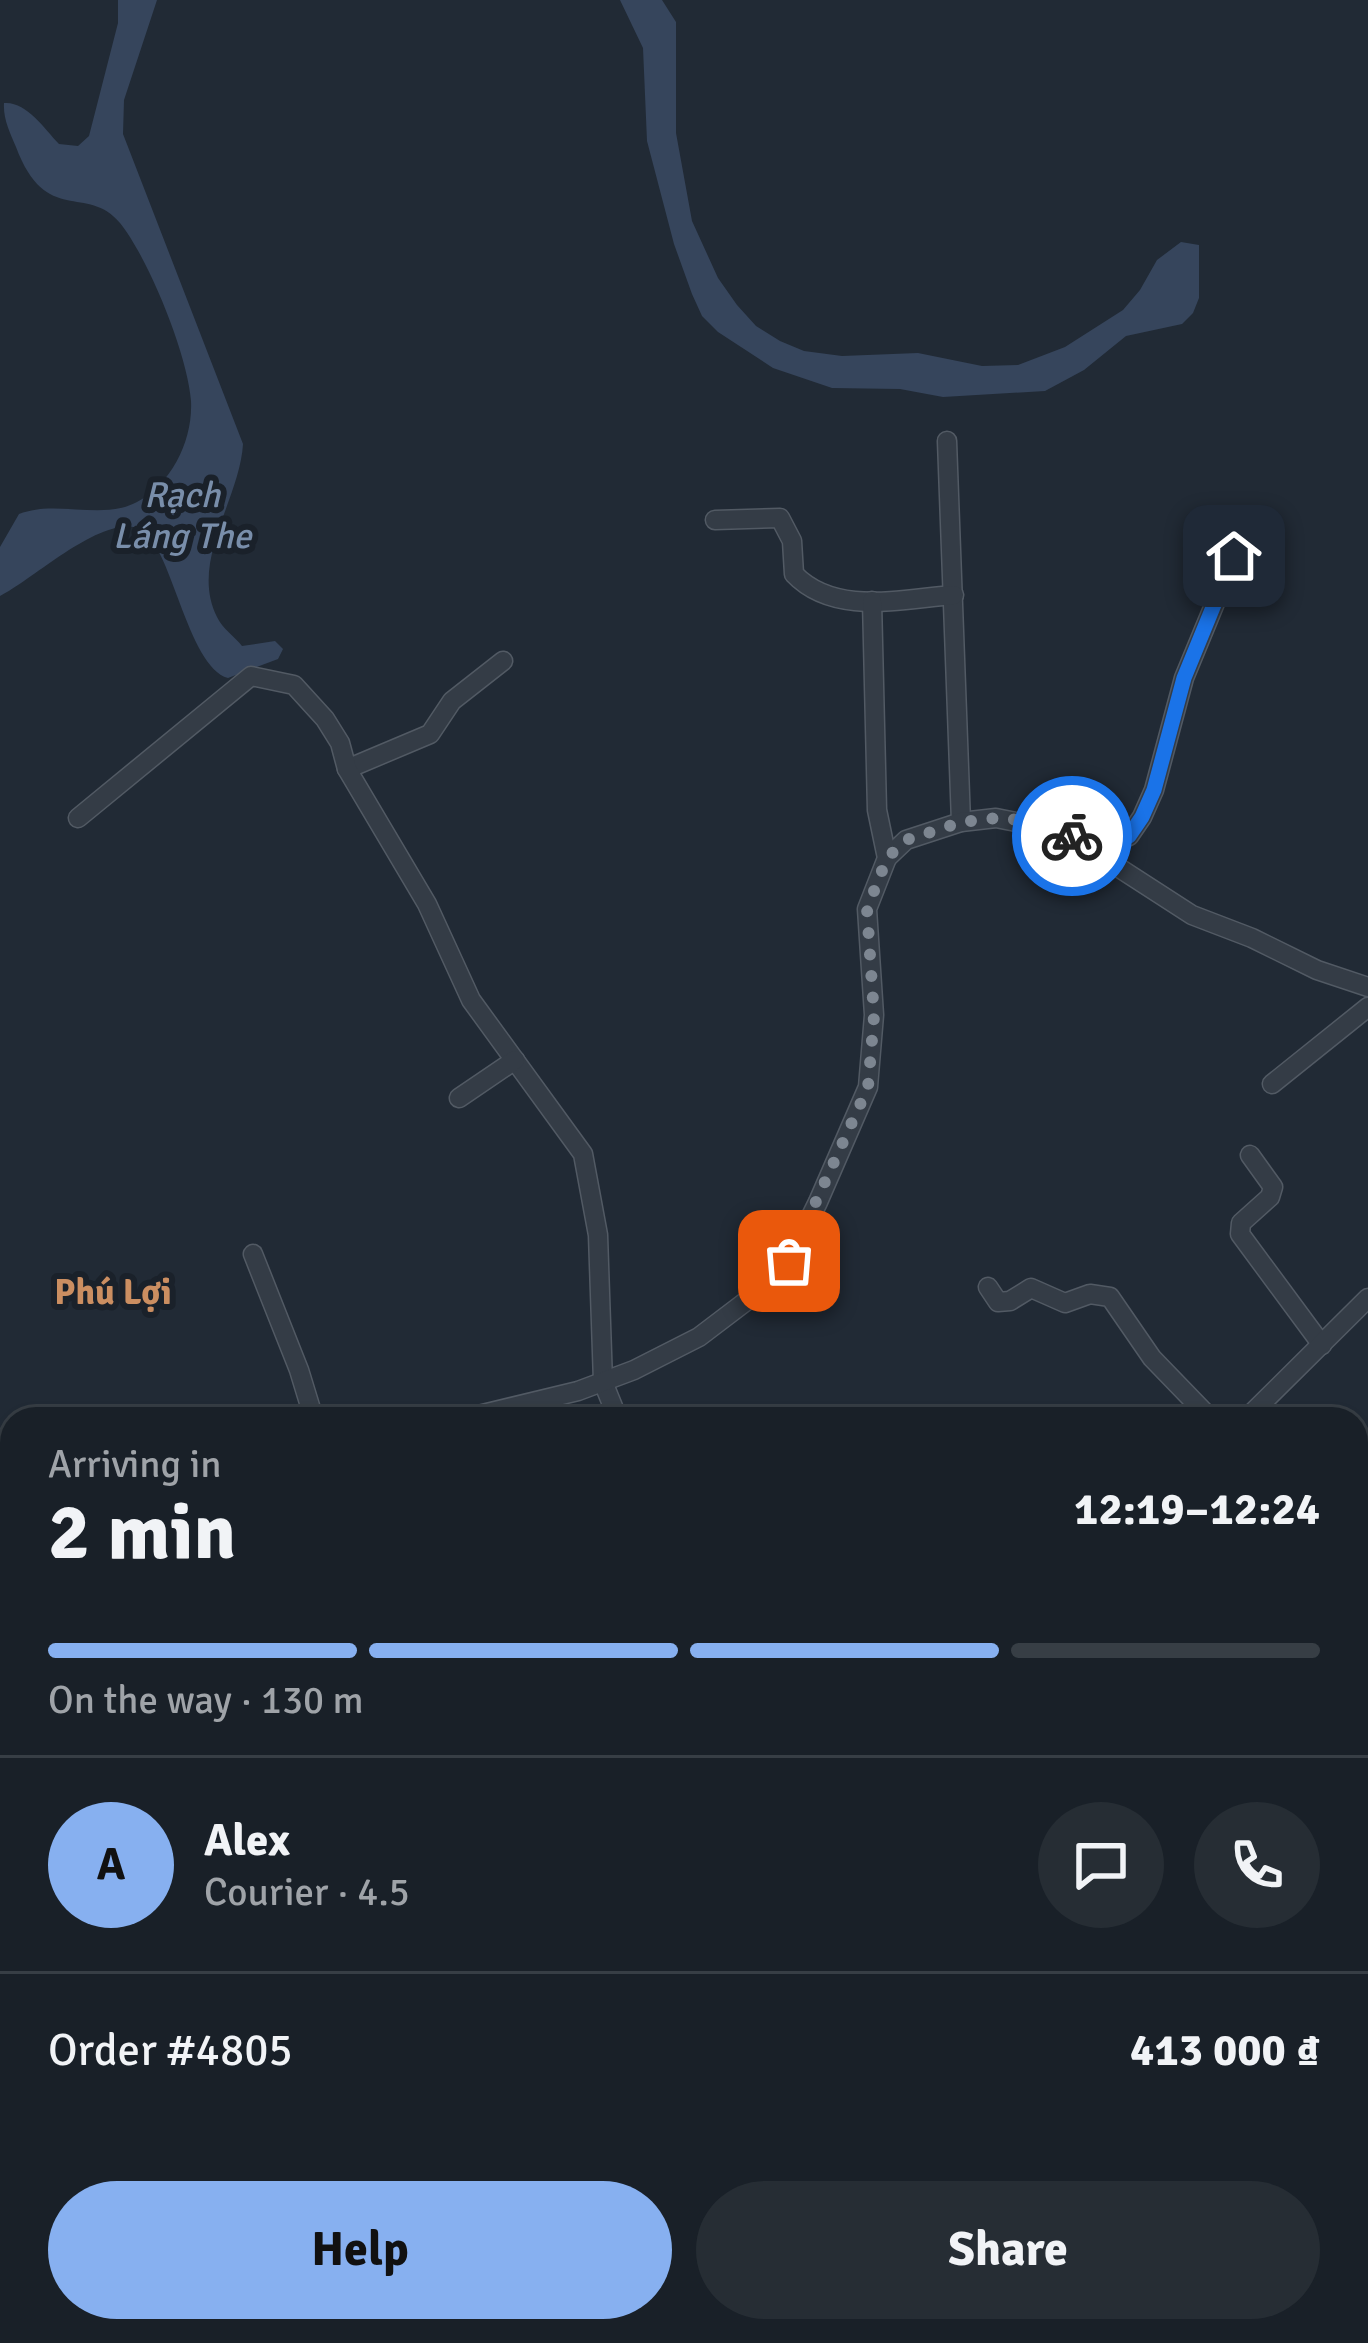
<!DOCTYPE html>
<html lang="en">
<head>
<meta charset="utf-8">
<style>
	body { margin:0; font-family:Signika,sans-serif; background:#262d34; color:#f1f3f6; height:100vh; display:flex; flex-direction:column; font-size:45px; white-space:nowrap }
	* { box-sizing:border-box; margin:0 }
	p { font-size:39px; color:#9fa3a8 }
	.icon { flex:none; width:66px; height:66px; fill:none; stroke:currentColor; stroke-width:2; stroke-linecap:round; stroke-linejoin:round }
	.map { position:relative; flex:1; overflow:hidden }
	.drawer { position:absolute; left:0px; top:1407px; width:1368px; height:936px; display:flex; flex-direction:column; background:#192028; border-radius:36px 36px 0 0; box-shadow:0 3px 9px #0004,0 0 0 3px #373e45 }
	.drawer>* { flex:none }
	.pin { position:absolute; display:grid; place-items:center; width:102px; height:102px; color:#fff; margin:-51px; border-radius:24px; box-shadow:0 6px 18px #0006 }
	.courier { position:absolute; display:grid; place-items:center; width:120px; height:120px; margin:-60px; border:9px solid #1a73e8; border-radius:50%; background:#fff; color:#222; box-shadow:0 3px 15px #0007 }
	.summary em { font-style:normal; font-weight:700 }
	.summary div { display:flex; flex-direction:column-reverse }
	.summary { display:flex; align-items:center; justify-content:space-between; height:204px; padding:0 48px }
	h1 { font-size:78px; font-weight:700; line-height:90px }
	.bar { display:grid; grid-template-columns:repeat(4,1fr); gap:18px 12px; align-content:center; height:144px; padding:0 48px }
	.bar i { height:15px; border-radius:9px; background:#373e45 }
	.bar .selected { background:#87b0f0 }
	.bar p { grid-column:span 4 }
	.line { display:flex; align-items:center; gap:30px; padding:0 48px; border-top:3px solid #373e45 }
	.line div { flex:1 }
	.round { display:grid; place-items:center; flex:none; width:126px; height:126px; border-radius:63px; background:#262d34 }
	.button { display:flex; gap:24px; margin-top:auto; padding:24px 48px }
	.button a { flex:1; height:138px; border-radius:72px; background:#87b0f0; color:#111; font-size:48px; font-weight:700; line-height:138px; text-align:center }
	.button a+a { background:#262d34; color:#f1f3f6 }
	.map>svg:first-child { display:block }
</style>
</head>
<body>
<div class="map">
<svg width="1368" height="2343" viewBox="0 0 1368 2343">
	<rect width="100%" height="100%" fill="#212a35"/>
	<g fill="#36455c">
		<path d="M 118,0 L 157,0 L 124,100 L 123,134 L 243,444 C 240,499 189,562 217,617 C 222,628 235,637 242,646 L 275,641 L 283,649 L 278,659 L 228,678 C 187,667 171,542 140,529 C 103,513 33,580 0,596 L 0,547 L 19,514 C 56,499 102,521 137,502 C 172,483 193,440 191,401 C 188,356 149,259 120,223 C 87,183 46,227 16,147 C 10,133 3,119 4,103 C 26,101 44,128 59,144 L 78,146 L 89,136 L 118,23 Z"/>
		<path d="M 620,0 L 662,0 L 676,22 L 676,133 L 692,221 L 718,278 L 737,305 L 756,326 L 780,341 L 804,351 L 842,356 L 918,353 L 982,366 L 1018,365 L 1065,347 L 1123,310 L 1140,290 L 1157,260 L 1181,242 L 1199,245 L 1199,298 L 1193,313 L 1182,324 L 1126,336 L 1084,370 L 1045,391 L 943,397 L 900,389 L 832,388 L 773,368 L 718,332 L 702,316 L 692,294 L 674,244 L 647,141 L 643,48 Z"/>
	</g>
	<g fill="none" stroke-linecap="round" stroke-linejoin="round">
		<defs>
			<g id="minor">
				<path d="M 947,441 L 961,822"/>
				<path d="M 715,520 L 780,518 L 792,541 L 794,574 C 834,616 901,599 954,595"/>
				<path d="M 347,769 L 430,734 L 452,701 L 503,661"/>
				<path d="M 78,818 L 251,676 L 294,685 L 325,719 L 340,743 L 347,769 L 427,904 L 471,1000 L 583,1154 L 598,1235 L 603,1382 L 618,1419"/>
				<path d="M 1095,850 L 1129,836 L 1142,817 L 1154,790 L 1184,678 L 1251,516"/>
				<path d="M 887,858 L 906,840 L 961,822 L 996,818 L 1062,831 L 1192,915 L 1252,938 L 1317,970 L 1368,987"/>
				<path d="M 1272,1084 L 1368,1007"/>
				<path d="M 459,1098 L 515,1060"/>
				<path d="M 1250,1155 L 1273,1187 L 1270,1197 L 1241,1223 L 1240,1234 L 1322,1345"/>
				<path d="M 253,1254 L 299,1370 L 314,1419"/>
				<path d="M 988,1287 L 998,1302 L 1010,1301 L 1031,1288 L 1065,1303 L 1090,1294 L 1110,1297 L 1152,1358 L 1211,1419"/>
				<path d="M 462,1419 L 578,1391 L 634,1370 L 699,1337 L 774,1280 L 789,1261 L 818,1202 L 868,1087 L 874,1015 L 867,909 L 887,858 L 877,810 L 872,601"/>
				<path d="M 1246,1419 L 1368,1298"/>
				<path d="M 0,1586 L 12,1615"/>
				<path d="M 1356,1591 L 1368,1593"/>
				<path d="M 0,1774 L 12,1769"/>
				<path d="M 1356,1882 L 1368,1884"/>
				<path d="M 0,1978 L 12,1974"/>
				<path d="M 0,2017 L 12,2041"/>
				<path d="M 0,2284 L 12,2280"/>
				<path d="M 143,2331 L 147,2343"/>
				<path d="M 475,2331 L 482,2343"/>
				<path d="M 1086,2331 L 1090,2343"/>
			</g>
		</defs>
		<use href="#minor" stroke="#525a64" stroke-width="21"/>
		<use href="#minor" stroke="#343c46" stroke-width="18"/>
	</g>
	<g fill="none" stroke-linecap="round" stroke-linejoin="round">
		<path stroke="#7d8691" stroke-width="12" stroke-dasharray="0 21.6" d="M 789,1261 L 868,1087 L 874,1016 L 867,909 L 887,858 L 906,840 L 962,822 L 996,818 L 1020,820 L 1072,836"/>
		<path stroke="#1a73e8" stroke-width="15" d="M 1072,836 L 1095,850 L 1129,836 L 1142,817 L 1154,790 L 1184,678 L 1234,556"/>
	</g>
	<g text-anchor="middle" stroke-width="12" stroke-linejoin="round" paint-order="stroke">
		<g font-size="36" font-style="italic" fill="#798eaa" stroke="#1a212a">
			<text x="182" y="507">Rạch<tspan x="182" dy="41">Láng The</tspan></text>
		</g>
		<g font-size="36" font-weight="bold" fill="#cb8e61" stroke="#1a212a">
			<text x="113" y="1304">Phú Lợi</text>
		</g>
	</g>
</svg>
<div class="pin" style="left:789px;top:1261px;background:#ea580c"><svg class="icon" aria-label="bag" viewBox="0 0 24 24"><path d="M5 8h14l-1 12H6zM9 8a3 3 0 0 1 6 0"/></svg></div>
<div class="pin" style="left:1234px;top:556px;background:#1f2937"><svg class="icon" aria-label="home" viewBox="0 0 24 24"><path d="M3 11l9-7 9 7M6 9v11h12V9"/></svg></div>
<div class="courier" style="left:1072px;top:836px"><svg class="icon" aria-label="bike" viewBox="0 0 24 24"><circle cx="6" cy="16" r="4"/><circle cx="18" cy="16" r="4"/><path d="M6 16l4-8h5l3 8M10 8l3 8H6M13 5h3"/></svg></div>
<section class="drawer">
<div class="summary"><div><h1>2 min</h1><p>Arriving in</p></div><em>12:19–12:24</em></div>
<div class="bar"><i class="selected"></i><i class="selected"></i><i class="selected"></i><i></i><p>On the way · 130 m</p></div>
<div class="line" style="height:216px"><b class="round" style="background:#87b0f0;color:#111">A</b><div><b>Alex</b><p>Courier · 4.5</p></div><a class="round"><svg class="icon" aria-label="chat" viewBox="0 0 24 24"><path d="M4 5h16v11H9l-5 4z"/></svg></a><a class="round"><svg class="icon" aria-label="phone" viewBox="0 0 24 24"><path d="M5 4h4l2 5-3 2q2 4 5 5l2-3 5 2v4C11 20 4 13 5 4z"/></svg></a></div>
<div class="line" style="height:156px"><div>Order #4805</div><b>413 000 ₫</b></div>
<div class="button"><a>Help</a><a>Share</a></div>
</section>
</div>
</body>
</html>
